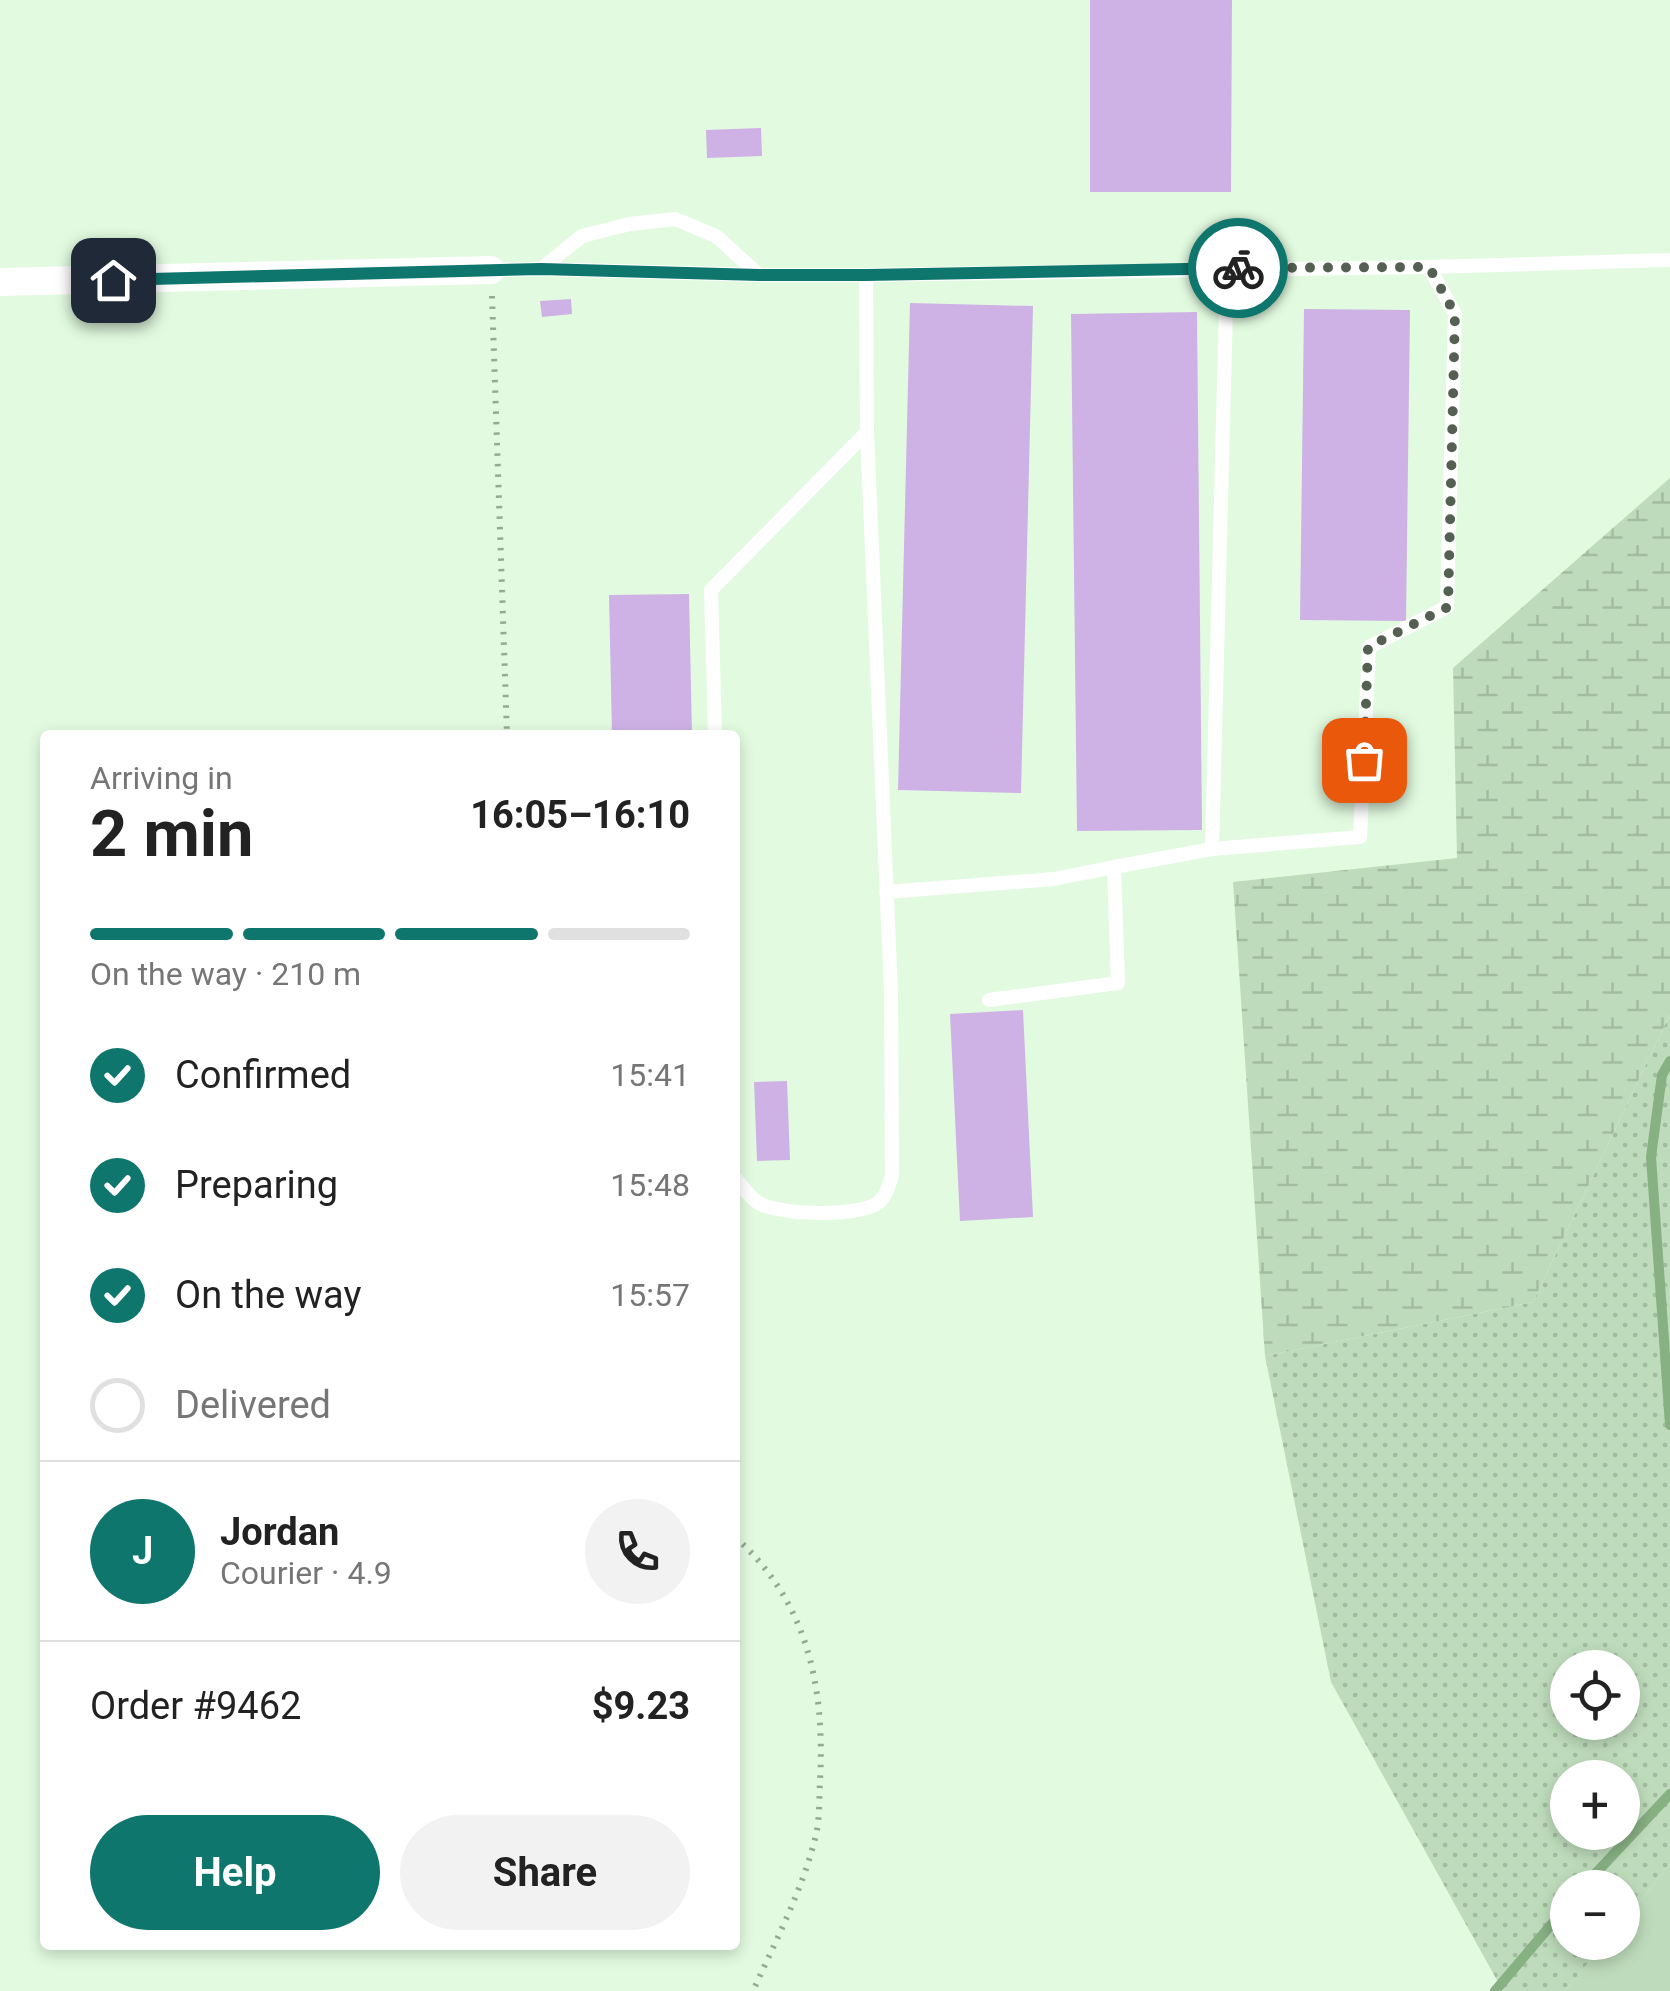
<!DOCTYPE html>
<html lang="en">
<head>
<meta charset="utf-8">
<style>
	body { margin:0; font-family:Roboto,sans-serif; background:#f2f2f2; color:#222; height:100vh; display:flex; flex-direction:column; font-size:38px; white-space:nowrap }
	* { box-sizing:border-box; margin:0 }
	p { font-size:32px; color:#767676 }
	.icon { flex:none; width:55px; height:55px; fill:none; stroke:currentColor; stroke-width:2; stroke-linecap:round; stroke-linejoin:round }
	.map { position:relative; flex:1; overflow:hidden }
	.side { position:absolute; left:40px; top:730px; width:700px; height:1220px; display:flex; flex-direction:column; background:#fff; border-radius:10px; box-shadow:0 5px 15px #0003 }
	.side>* { flex:none }
	.controls { position:absolute; left:1550px; top:1650px; display:grid; gap:20px }
	.controls a { display:grid; place-items:center; width:90px; height:90px; border-radius:50%; background:#fff; box-shadow:0 5px 15px #0003; font-size:50px }
	.pin { position:absolute; display:grid; place-items:center; width:85px; height:85px; color:#fff; margin:-42px; border-radius:20px; box-shadow:0 5px 15px #0006 }
	.courier { position:absolute; display:grid; place-items:center; width:100px; height:100px; margin:-50px; border:8px solid #0f766e; border-radius:50%; background:#fff; color:#222; box-shadow:0 2px 12px #0007 }
	.overview em { font-style:normal; font-weight:700 }
	.overview div { display:flex; flex-direction:column-reverse }
	.overview { display:flex; align-items:center; justify-content:space-between; height:170px; padding:0 50px }
	h1 { font-size:65px; font-weight:700; line-height:75px }
	.bar { display:grid; grid-template-columns:repeat(4,1fr); gap:15px 10px; align-content:center; height:120px; padding:0 50px }
	.bar i { height:12px; border-radius:8px; background:#e0e0e0 }
	.bar .on { background:#0f766e }
	.bar p { grid-column:span 4 }
	.line { display:flex; align-items:center; gap:25px; padding:0 50px; border-top:2px solid #e0e0e0 }
	.line div { flex:1 }
	.round { display:grid; place-items:center; flex:none; width:105px; height:105px; border-radius:52px; background:#f2f2f2 }
	ol { padding:0 50px; list-style:none }
	li { display:flex; align-items:center; gap:30px; height:110px }
	li p { margin-inline-start:auto }
	li .icon { padding:10px; border-radius:50%; background:#0f766e; color:#fff; stroke-width:4 }
	li:last-child { color:#767676 }
	li i { width:55px; height:55px; border:5px solid #e0e0e0; border-radius:50% }
	.button { display:flex; gap:20px; margin-top:auto; padding:20px 50px }
	.button a { flex:1; height:115px; border-radius:60px; background:#0f766e; color:#fff; font-size:40px; font-weight:700; line-height:115px; text-align:center }
	.button a+a { background:#f2f2f2; color:#222 }
	.map>svg:first-child { display:block }
</style>
</head>
<body>
<div class="map">
<svg width="1670" height="1991" viewBox="0 0 1670 1991">
	<defs>
		<pattern id="grass-dots" width="8" height="8" patternUnits="userSpaceOnUse" patternTransform="scale(2.5)"><rect width="8" height="8" fill="#bedcbb"/><path d="M2 2h.1M6 6h.1" fill="none" stroke="#a2bc9f" stroke-width="1.8" stroke-linecap="round"/></pattern>
		<pattern id="wetland-marsh" width="20" height="14" patternUnits="userSpaceOnUse" patternTransform="scale(2.5)"><rect width="20" height="14" fill="#bedcbb"/><path d="M1 5h8M5 5V1M11 12h8M15 12V8" fill="none" stroke="#a2bc9f"/></pattern>
	</defs>
	<rect width="100%" height="100%" fill="#e2fbe0"/>
	<path fill="url(#grass-dots)" fill-rule="evenodd" d="M 1670,1014 L 1670,1864 L 1623,1922 L 1622,1888 L 1568,1888 L 1568,1942 L 1605,1943 L 1565,1991 L 1503,1991 L 1331,1682 L 1265,1356 L 1533,1302 ZM 1568,1668 L 1622,1668 L 1622,1722 L 1568,1722 ZM 1568,1778 L 1622,1778 L 1622,1832 L 1568,1832 Z"/>
	<path fill="url(#wetland-marsh)" d="M 1670,478 L 1670,1014 L 1533,1302 L 1265,1356 L 1233,882 L 1457,858 L 1453,668 Z"/>
	<path fill="#bedcbb" d="M 1670,1864 L 1670,1991 L 1565,1991 L 1605,1943 L 1622,1942 L 1623,1922 Z"/>
	<g fill="none" stroke-linecap="round" stroke-linejoin="round">
		<g stroke="#87b083" stroke-width="10">
			<path d="M 1670,1061 L 1662,1075 L 1651,1157 L 1670,1425"/>
			<path d="M 1582,1888 L 1670,1794"/>
			<path d="M 1495,1991 L 1568,1905"/>
		</g>
	</g>
	<g fill="#ceb2e5">
		<path d="M 1090,0 L 1232,0 L 1231,192 L 1090,192 Z"/>
		<path d="M 761,128 L 762,156 L 707,158 L 706,130 Z"/>
		<path d="M 571,299 L 572,314 L 542,317 L 540,301 Z"/>
		<path d="M 910,303 L 1033,306 L 1021,793 L 898,790 Z"/>
		<path d="M 1304,309 L 1410,310 L 1406,621 L 1300,620 Z"/>
		<path d="M 1197,312 L 1202,830 L 1077,831 L 1071,314 Z"/>
		<path d="M 689,594 L 692,735 L 612,735 L 609,595 Z"/>
		<path d="M 1023,1010 L 1033,1217 L 960,1221 L 950,1014 Z"/>
		<path d="M 787,1081 L 790,1160 L 757,1161 L 754,1082 Z"/>
	</g>
	<g fill="none" stroke-linecap="round" stroke-linejoin="round">
		<g stroke="#96a994" stroke-width="6" stroke-dasharray="2.5 8" stroke-linecap="butt">
			<path d="M 492,296 L 507,735"/>
			<path d="M 735,1537 C 808,1602 825,1687 820,1781 C 819,1798 820,1818 816,1835 C 803,1889 776,1940 753,1991"/>
		</g>
		<g stroke="#fff" stroke-width="14">
			<path d="M 541,269 L 582,236 L 630,224 L 675,219 L 716,236 L 759,275"/>
			<path d="M 491,270 L 541,269 L 759,275 L 866,275 L 1429,267 L 1668,260"/>
			<path d="M 715,735 L 711,590 L 867,432"/>
			<path d="M 1212,849 L 1227,268"/>
			<path d="M 1114,867 L 1212,849 L 1360,837 L 1369,647 L 1447,607 L 1455,314 L 1429,267"/>
			<path d="M 886,892 L 1054,879 L 1114,867 L 1118,983 L 989,1000"/>
			<path d="M 735,1178 C 741,1185 748,1195 756,1201 C 774,1216 858,1217 878,1203 C 886,1197 889,1184 892,1176 L 891,993 L 867,432 L 866,275"/>
		</g>
		<path stroke="#fff" stroke-width="28" d="M 0,282 L 491,270"/>
	</g>
	<g fill="none" stroke-linecap="round" stroke-linejoin="round">
		<path stroke="#546152" stroke-width="10" stroke-dasharray="0 18" d="M 1238,268 L 1429,267 L 1455,314 L 1448,607 L 1368,647 L 1364,760"/>
		<path stroke="#0f766e" stroke-width="12" d="M 113,280 L 541,269 L 759,275 L 866,275 L 1238,268"/>
	</g>
</svg>
<div class="controls">
<a><svg class="icon" aria-label="locate" viewBox="0 0 24 24"><circle cx="12" cy="12" r="6"/><path d="M12 2v4M12 18v4M2 12h4M18 12h4"/></svg></a>
<a>+</a>
<a>−</a>
</div>
<div class="pin" style="left:1364px;top:760px;background:#ea580c"><svg class="icon" aria-label="bag" viewBox="0 0 24 24"><path d="M5 8h14l-1 12H6zM9 8a3 3 0 0 1 6 0"/></svg></div>
<div class="pin" style="left:113px;top:280px;background:#1f2937"><svg class="icon" aria-label="home" viewBox="0 0 24 24"><path d="M3 11l9-7 9 7M6 9v11h12V9"/></svg></div>
<div class="courier" style="left:1238px;top:268px"><svg class="icon" aria-label="bike" viewBox="0 0 24 24"><circle cx="6" cy="16" r="4"/><circle cx="18" cy="16" r="4"/><path d="M6 16l4-8h5l3 8M10 8l3 8H6M13 5h3"/></svg></div>
<section class="side">
<div class="overview"><div><h1>2 min</h1><p>Arriving in</p></div><em>16:05–16:10</em></div>
<div class="bar"><i class="on"></i><i class="on"></i><i class="on"></i><i></i><p>On the way · 210 m</p></div>
<ol>
<li><svg class="icon" aria-label="check" viewBox="0 0 24 24"><path d="M5 12l5 5 9-10"/></svg>Confirmed<p>15:41</p></li>
<li><svg class="icon" aria-label="check" viewBox="0 0 24 24"><path d="M5 12l5 5 9-10"/></svg>Preparing<p>15:48</p></li>
<li><svg class="icon" aria-label="check" viewBox="0 0 24 24"><path d="M5 12l5 5 9-10"/></svg>On the way<p>15:57</p></li>
<li><i></i>Delivered</li>
</ol>
<div class="line" style="height:180px"><b class="round" style="background:#0f766e;color:#fff">J</b><div><b>Jordan</b><p>Courier · 4.9</p></div><a class="round"><svg class="icon" aria-label="phone" viewBox="0 0 24 24"><path d="M5 4h4l2 5-3 2q2 4 5 5l2-3 5 2v4C11 20 4 13 5 4z"/></svg></a></div>
<div class="line" style="height:130px"><div>Order #9462</div><b>$9.23</b></div>
<div class="button"><a>Help</a><a>Share</a></div>
</section>
</div>
</body>
</html>
